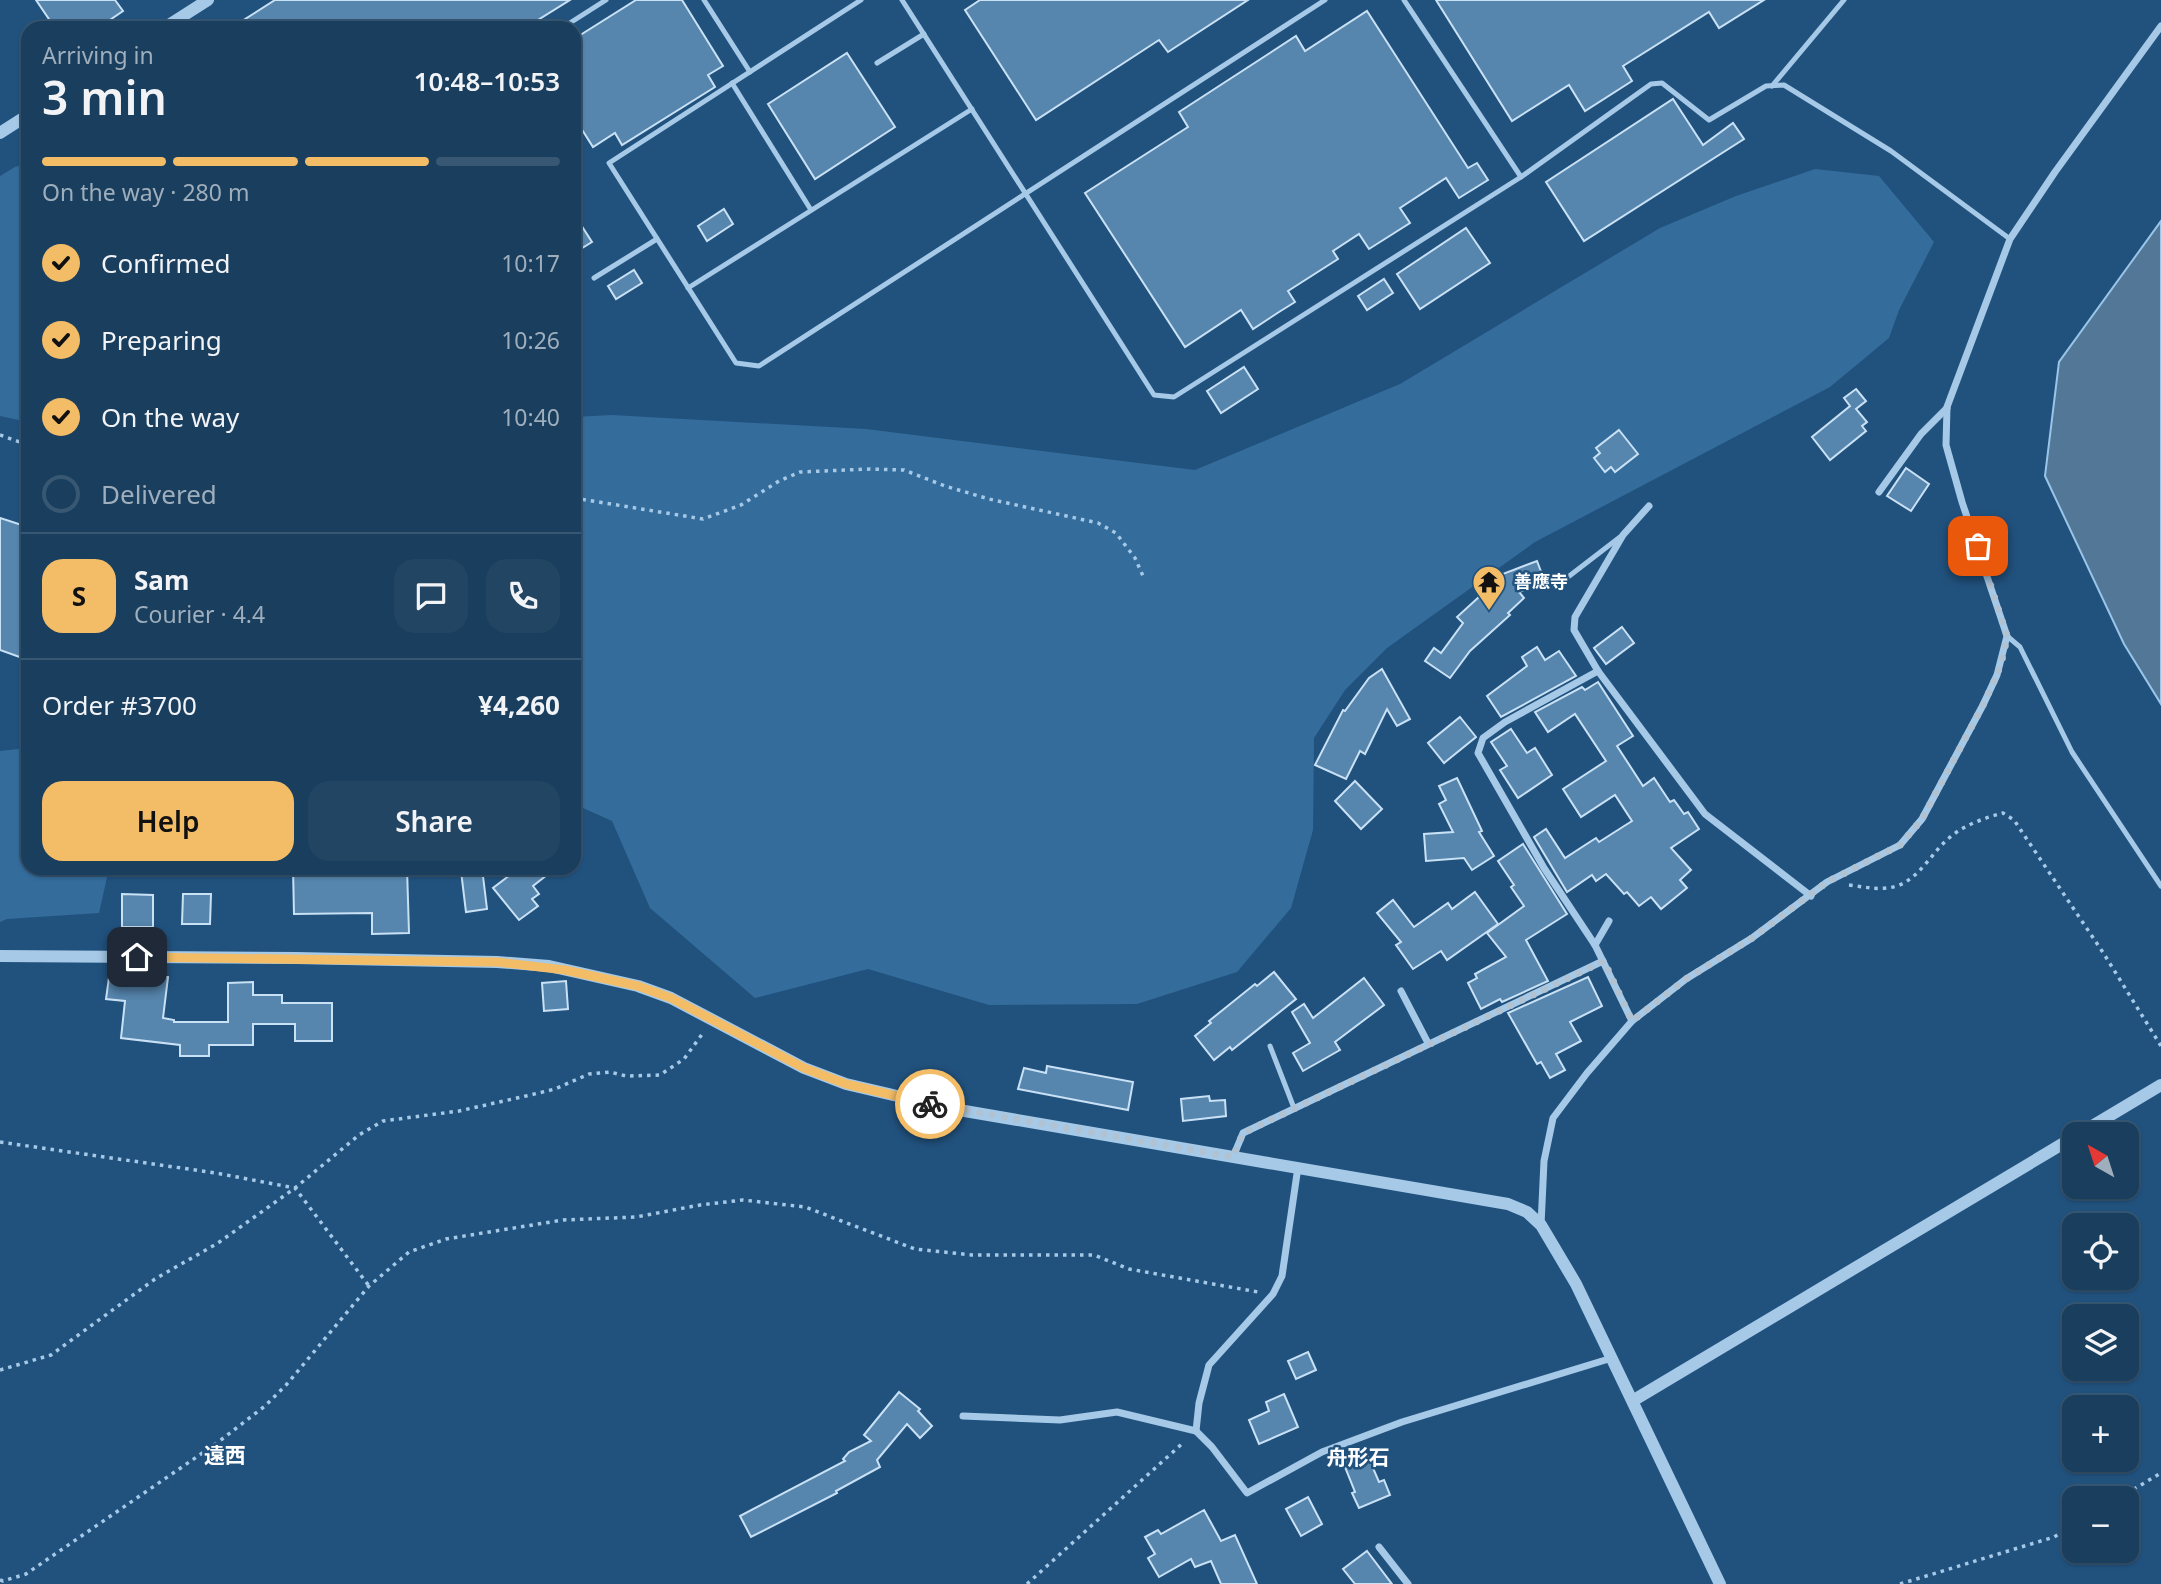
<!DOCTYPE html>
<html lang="en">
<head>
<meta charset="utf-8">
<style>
	body { margin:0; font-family:"Noto Sans","Noto Sans JP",sans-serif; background:#224564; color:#f1f3f6; height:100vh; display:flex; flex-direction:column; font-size:26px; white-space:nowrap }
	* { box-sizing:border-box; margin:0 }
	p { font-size:23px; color:#9faebc }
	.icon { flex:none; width:38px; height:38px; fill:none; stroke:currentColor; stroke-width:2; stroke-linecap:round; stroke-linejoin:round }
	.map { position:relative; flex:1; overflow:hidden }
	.sheet { position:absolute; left:21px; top:21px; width:560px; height:854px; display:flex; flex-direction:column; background:#193e5e; border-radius:21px; box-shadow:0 2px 5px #0004,0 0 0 2px #375773 }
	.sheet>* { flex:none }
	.needle { width:46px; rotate:321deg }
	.controls { position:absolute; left:2062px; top:1122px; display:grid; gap:14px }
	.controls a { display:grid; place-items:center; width:77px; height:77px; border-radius:14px; background:#193e5e; box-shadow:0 2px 5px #0004,0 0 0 2px #375773; font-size:35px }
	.pin { position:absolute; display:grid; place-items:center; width:60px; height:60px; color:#fff; margin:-30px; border-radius:14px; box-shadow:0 4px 10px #0006 }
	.courier { position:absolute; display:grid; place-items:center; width:70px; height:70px; margin:-35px; border:5px solid #f3bd67; border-radius:50%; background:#fff; color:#222; box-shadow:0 2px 9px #0007 }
	.summary em { font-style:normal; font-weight:600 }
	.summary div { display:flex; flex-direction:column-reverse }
	.summary { display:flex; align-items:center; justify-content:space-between; height:119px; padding:0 21px }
	h1 { font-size:46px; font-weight:600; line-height:52px }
	.bar { display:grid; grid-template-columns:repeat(4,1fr); gap:10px 7px; align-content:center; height:84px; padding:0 21px }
	.bar i { height:9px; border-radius:5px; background:#375773 }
	.bar .on { background:#f3bd67 }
	.bar p { grid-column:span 4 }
	.line { display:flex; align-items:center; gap:18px; padding:0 21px; border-top:2px solid #375773 }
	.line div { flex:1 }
	.round { display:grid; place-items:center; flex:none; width:74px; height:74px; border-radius:21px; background:#224564 }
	ol { padding:0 21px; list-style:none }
	li { display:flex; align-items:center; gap:21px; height:77px }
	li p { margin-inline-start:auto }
	li .icon { padding:7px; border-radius:50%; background:#f3bd67; color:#111; stroke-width:4 }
	li:last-child { color:#9faebc }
	li i { width:38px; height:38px; border:4px solid #375773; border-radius:50% }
	.cta { display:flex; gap:14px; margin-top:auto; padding:14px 21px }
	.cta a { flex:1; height:80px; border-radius:21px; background:#f3bd67; color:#111; font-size:28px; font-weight:600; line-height:80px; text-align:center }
	.cta a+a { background:#224564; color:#f1f3f6 }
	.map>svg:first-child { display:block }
</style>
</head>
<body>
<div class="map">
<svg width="2161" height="1584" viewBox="0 0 2161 1584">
	<rect width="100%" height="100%" fill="#21527e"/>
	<g fill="#346c9c">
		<path d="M 28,163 L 28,422 L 0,416 L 0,176 L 15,167 Z"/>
		<path d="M 1815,169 L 1879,176 L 1934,242 L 1899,310 L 1889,338 L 1830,387 L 1535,542 L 1387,648 L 1345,690 L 1314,738 L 1313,830 L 1291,908 L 1237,972 L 1137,1004 L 989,1005 L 868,969 L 755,998 L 650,908 L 612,821 L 574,804 L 574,417 L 612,415 L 866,429 L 1195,470 L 1400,384 L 1660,228 L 1736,196 Z"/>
		<path d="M 28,748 L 28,868 L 109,868 L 99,913 L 7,919 L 0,922 L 0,751 Z"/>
	</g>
	<path fill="#537797" stroke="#99c5e8" stroke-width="2" d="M 2161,221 L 2161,704 L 2124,644 L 2045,476 L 2059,362 Z"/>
	<g fill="#5685ad" stroke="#c9e1f5" stroke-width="2">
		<path d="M 36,0 L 115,0 L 123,11 L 98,28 L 55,28 Z"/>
		<path d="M 275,0 L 570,0 L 525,28 L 231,28 Z"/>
		<path d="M 636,0 L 682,0 L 723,66 L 708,75 L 715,87 L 622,145 L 615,133 L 593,147 L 574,117 L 574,39 Z"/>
		<path d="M 980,0 L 1248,0 L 1168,52 L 1159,40 L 1036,120 L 965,10 Z"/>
		<path d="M 1436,0 L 1764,0 L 1719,28 L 1709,12 L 1623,66 L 1632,81 L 1585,111 L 1569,85 L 1512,121 Z"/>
		<path d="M 1367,11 L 1468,168 L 1477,163 L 1488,180 L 1459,198 L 1446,178 L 1400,208 L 1410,223 L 1369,249 L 1359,234 L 1333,251 L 1338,259 L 1288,291 L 1295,302 L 1279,312 L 1253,329 L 1241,310 L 1185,347 L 1085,193 L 1188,127 L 1179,112 L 1296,36 L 1305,51 Z"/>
		<path d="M 847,53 L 895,127 L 815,179 L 768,104 Z"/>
		<path d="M 1673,99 L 1703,145 L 1733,123 L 1744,139 L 1584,241 L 1546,182 Z"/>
		<path d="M 724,209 L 733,224 L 707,241 L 698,226 Z"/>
		<path d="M 574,214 L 592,242 L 574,253 Z"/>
		<path d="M 1466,228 L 1490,263 L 1420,309 L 1397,274 Z"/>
		<path d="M 634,270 L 642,283 L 616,299 L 608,286 Z"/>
		<path d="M 1384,279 L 1393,293 L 1367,310 L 1358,296 Z"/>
		<path d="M 1244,367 L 1258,389 L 1221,413 L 1207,391 Z"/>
		<path d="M 1856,389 L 1866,401 L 1856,409 L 1867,422 L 1862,426 L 1866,431 L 1830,460 L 1812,437 L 1850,406 L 1844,398 Z"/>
		<path d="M 1619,430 L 1638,454 L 1615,472 L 1611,467 L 1605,472 L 1594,458 L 1600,453 L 1596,448 Z"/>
		<path d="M 1906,468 L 1929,484 L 1911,511 L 1887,496 Z"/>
		<path d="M 0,518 L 28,527 L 28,660 L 0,650 Z"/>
		<path d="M 1537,561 L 1545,582 L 1519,592 L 1524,598 L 1508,613 L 1510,615 L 1470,651 L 1450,678 L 1425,661 L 1434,648 L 1441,653 L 1463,623 L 1457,617 L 1491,586 L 1490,584 L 1500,575 Z"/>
		<path d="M 1622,627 L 1634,643 L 1606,664 L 1594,648 Z"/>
		<path d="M 1537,647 L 1545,660 L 1559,651 L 1576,676 L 1501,717 L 1487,696 L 1527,666 L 1522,657 Z"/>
		<path d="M 1382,669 L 1410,719 L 1397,726 L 1387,709 L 1365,754 L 1360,751 L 1346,779 L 1315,765 L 1343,710 L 1345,711 L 1369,678 Z"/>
		<path d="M 1598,682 L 1633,736 L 1617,746 L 1643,786 L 1654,778 L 1670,802 L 1674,800 L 1684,814 L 1688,812 L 1699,829 L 1671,848 L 1691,870 L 1680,880 L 1687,888 L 1661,909 L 1651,897 L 1639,906 L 1627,892 L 1624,894 L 1606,874 L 1596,881 L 1592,875 L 1567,892 L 1534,837 L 1546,829 L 1565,858 L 1596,838 L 1599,842 L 1632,821 L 1615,795 L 1581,817 L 1563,789 L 1606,761 L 1575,714 L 1548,732 L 1535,712 L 1582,687 L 1585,690 Z"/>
		<path d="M 1460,717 L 1476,737 L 1444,763 L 1428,743 Z"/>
		<path d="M 1511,729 L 1527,753 L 1535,748 L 1552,775 L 1518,798 L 1500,770 L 1507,766 L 1491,742 Z"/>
		<path d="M 1457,778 L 1482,831 L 1479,832 L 1494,856 L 1472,870 L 1464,858 L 1426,861 L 1424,834 L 1453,832 L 1439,804 L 1446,800 L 1439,786 Z"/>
		<path d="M 1355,781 L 1382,809 L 1361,829 L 1335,801 Z"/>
		<path d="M 1523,844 L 1567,914 L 1526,940 L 1548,981 L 1502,1002 L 1500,999 L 1481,1009 L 1468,983 L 1477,978 L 1475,974 L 1506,957 L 1487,933 L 1524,906 L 1511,887 L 1514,885 L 1498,861 Z"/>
		<path d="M 293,868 L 407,868 L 409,933 L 372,934 L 372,913 L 294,914 Z"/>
		<path d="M 482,868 L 487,909 L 466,912 L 461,871 Z"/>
		<path d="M 519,868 L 556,868 L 533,886 L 539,894 L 532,899 L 538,906 L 519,920 L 493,888 Z"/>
		<path d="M 1475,892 L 1498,924 L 1447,960 L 1441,951 L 1413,969 L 1396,945 L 1401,942 L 1377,913 L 1393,900 L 1414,927 L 1448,903 L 1452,909 Z"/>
		<path d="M 122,894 L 153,895 L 153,927 L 122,927 Z"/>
		<path d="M 183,894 L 211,894 L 210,924 L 182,924 Z"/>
		<path d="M 110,970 L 168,977 L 163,1018 L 174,1020 L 174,1022 L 228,1022 L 228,983 L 253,982 L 253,995 L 282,995 L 282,1003 L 332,1003 L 332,1041 L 295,1041 L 295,1024 L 253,1024 L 253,1045 L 209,1045 L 209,1056 L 180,1056 L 180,1045 L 121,1038 L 125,1001 L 106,999 Z"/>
		<path d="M 1274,972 L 1296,999 L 1232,1050 L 1230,1047 L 1214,1060 L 1195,1036 L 1211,1023 L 1209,1021 L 1255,984 L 1257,986 Z"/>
		<path d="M 1588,977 L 1602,1006 L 1570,1022 L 1581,1041 L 1556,1054 L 1565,1070 L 1550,1078 L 1541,1062 L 1537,1064 L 1508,1013 Z"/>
		<path d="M 1364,978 L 1384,1005 L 1335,1042 L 1340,1050 L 1303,1071 L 1293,1053 L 1310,1043 L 1292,1012 L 1304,1004 L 1313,1018 Z"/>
		<path d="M 566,981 L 568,1009 L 544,1011 L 542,983 Z"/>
		<path d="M 1047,1066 L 1133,1082 L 1128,1110 L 1018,1089 L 1024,1068 L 1046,1073 Z"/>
		<path d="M 1209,1096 L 1210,1101 L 1225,1100 L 1226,1116 L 1183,1121 L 1181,1099 Z"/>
		<path d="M 1308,1352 L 1316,1370 L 1296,1379 L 1288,1361 Z"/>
		<path d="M 899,1392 L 920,1409 L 918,1411 L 932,1426 L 920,1438 L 907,1424 L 877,1460 L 880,1467 L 836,1491 L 837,1493 L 751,1537 L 740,1516 L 845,1461 L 843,1459 L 849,1452 L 871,1441 L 864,1435 Z"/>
		<path d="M 1284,1394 L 1298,1427 L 1259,1444 L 1249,1420 L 1269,1411 L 1266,1402 Z"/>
		<path d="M 1364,1447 L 1379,1482 L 1384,1480 L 1390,1495 L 1359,1508 L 1352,1493 L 1355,1492 L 1341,1457 Z"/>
		<path d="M 1308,1497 L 1322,1524 L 1301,1536 L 1286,1509 Z"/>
		<path d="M 1204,1510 L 1221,1541 L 1235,1535 L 1257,1584 L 1221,1584 L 1211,1561 L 1195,1567 L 1191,1559 L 1159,1577 L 1148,1558 L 1155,1554 L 1145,1537 L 1158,1530 L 1161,1534 Z"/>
		<path d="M 1367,1551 L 1392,1584 L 1355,1584 L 1343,1569 Z"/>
	</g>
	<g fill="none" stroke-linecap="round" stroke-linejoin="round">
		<g stroke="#a5c9e7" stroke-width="3.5" stroke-dasharray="3.5 5" stroke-linecap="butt">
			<path d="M 0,435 L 28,445"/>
			<path d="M 574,498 L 703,519 L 741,505 L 779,481 L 800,472 L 870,469 L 904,470 L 945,486 L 989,499 L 1098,523 L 1116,533 L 1135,558 L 1143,576"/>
			<path d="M 1849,885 C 1866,887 1880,891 1897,886 C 1920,878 1932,852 1949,838 C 1964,825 1984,818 2003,813 L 2014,820 L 2104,954 L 2161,1046"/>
			<path d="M 0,1142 L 216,1173 L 295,1188 L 369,1286"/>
			<path d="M 0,1370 L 51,1355 L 155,1279 L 218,1243 L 295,1188 L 359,1135 L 383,1121 L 459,1111 L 526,1096 L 555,1089 L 589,1074 L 610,1072 L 626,1076 L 660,1075 L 684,1059 L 703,1033"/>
			<path d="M 2119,1498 L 2161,1473"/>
			<path d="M 0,1580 L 3,1581 L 26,1574 L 217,1443 L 265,1406 L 287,1384 L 369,1286 L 409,1252 L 446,1239 L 563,1220 L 636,1217 L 700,1205 L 743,1200 L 805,1207 L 915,1249 L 972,1255 L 1094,1255 L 1129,1269 L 1258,1292"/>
			<path d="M 1027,1584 L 1184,1442"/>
			<path d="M 1900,1584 L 2054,1537 L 2074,1525"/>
		</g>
		<g stroke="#a5c9e7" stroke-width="5">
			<path d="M 704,0 L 750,72"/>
			<path d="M 861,0 L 609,163 L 736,363 L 759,366 L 1325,0"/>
			<path d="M 902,0 L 1154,395 L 1174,397 L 1521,177 L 1651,84 L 1662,83 L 1709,120 L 1766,86 L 1784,85 L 1891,151 L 2010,239"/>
			<path d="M 1404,0 L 1521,177"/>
			<path d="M 562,28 L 606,0"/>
			<path d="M 877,63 L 924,34"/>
			<path d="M 732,83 L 811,210"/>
			<path d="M 1772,86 L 1844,0"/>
			<path d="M 594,278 L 657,239"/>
			<path d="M 688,288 L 972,109"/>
			<path d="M 1555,587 L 1620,537"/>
			<path d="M 2007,636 L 2020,647 L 2072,752 L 2161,886"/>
			<path d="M 1270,1046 L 1294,1108"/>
		</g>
		<g stroke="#a5c9e7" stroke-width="7">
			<path d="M 1879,492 L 1921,434 L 1947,408"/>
			<path d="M 1649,506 L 1623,535 L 1575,617 L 1574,630 L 1598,671 L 1705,814 L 1811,896"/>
			<path d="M 1598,671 L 1505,722 L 1483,738 L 1478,753 L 1544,868 L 1595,945 L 1632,1021"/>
			<path d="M 1595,945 L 1609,921"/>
			<path d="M 1401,991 L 1428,1043"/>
			<path d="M 1233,1157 L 1243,1133 L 1603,961"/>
			<path d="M 1541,1225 L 1544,1161 L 1553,1118 L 1587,1073 L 1632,1021 L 1686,979 L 1752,938 L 1827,882 L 1900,845 L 1922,819 L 1983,705 L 1997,675 L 2007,636 L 1962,502 L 1946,445 L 1947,407 L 2010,239 L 2055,172 L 2161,26"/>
			<path d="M 963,1416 L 1060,1420 L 1117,1412 L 1196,1431 L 1212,1447 L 1247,1493 L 1322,1452 L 1402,1422 L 1612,1358"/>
			<path d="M 1196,1431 L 1199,1403 L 1209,1365 L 1273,1294 L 1282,1276 L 1298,1167"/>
			<path d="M 1379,1547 L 1408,1584"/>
		</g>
		<g stroke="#a5c9e7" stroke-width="12">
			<path d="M 164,28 L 208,0"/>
			<path d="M 0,133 L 28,115"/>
			<path d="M 0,956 L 296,958 L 497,962 L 549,966 L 638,986 L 671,998 L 804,1068 L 846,1084 L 953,1109 L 1508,1204 L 1527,1212 L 1541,1225 L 1576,1284 L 1720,1584"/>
			<path d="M 2079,1134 L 2161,1085"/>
			<path d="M 1634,1400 L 2074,1137"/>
		</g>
	</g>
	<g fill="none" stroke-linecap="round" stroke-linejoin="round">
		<path stroke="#b1c2d2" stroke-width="7" stroke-dasharray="0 12.6" d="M 930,1104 L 1233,1157 L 1243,1133 L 1604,961 L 1632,1021 L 1686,979 L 1752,938 L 1827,882 L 1900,845 L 1922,819 L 1983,705 L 1997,675 L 2004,653 L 2007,636 L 1978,546"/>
		<path stroke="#f3bd67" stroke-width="9" d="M 137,957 L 497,962 L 565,970 L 638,986 L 671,998 L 804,1068 L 846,1084 L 930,1104"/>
	</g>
	<defs>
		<symbol id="temple-pin" viewBox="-11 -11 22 30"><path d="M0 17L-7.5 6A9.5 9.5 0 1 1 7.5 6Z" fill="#f3bd67" stroke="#21527e"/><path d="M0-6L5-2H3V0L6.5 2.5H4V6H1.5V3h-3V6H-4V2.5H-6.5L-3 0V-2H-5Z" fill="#111"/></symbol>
	</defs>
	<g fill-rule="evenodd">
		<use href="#temple-pin" x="1470" y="563" width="38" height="52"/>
	</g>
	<g text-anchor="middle" stroke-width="5" stroke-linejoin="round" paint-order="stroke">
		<g font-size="18" font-weight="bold" fill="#fff" stroke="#21527e" text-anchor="start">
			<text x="1514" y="588">善應寺</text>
		</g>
		<g font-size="21" font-weight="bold" fill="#fff" stroke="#21527e">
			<text x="225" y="1463">遠西</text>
			<text x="1358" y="1465">舟形石</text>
		</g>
	</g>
</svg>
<div class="controls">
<a><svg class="needle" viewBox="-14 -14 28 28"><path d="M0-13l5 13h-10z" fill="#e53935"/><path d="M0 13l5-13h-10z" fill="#9faebc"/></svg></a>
<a><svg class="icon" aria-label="locate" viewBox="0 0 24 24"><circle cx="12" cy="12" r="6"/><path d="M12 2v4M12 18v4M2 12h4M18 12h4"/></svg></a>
<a><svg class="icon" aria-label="layers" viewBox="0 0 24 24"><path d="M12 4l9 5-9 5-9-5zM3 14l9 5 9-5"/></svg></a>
<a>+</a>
<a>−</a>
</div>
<div class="pin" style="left:1978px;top:546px;background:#ea580c"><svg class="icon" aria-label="bag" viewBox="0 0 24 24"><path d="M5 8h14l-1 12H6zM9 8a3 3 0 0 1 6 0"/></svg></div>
<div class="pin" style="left:137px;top:957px;background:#1f2937"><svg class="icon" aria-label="home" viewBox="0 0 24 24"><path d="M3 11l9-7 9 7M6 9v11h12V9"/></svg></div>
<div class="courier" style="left:930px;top:1104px"><svg class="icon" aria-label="bike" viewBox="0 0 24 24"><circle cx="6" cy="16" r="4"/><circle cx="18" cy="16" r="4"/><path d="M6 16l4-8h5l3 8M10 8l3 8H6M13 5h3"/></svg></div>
<section class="sheet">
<div class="summary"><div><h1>3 min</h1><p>Arriving in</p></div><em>10:48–10:53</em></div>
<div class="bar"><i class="on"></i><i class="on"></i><i class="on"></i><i></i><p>On the way · 280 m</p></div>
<ol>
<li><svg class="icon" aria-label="check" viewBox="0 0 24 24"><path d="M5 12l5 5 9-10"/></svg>Confirmed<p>10:17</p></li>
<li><svg class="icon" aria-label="check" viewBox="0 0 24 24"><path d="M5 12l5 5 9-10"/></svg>Preparing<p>10:26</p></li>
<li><svg class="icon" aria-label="check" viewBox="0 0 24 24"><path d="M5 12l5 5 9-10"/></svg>On the way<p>10:40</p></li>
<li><i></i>Delivered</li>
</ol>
<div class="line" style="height:126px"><b class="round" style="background:#f3bd67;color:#111">S</b><div><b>Sam</b><p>Courier · 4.4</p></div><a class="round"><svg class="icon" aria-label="chat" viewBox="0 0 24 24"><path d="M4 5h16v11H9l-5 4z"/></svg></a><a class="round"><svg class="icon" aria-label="phone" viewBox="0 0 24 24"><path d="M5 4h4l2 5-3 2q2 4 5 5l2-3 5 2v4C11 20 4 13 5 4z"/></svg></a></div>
<div class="line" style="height:91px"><div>Order #3700</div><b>¥4,260</b></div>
<div class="cta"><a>Help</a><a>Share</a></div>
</section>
</div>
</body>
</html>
